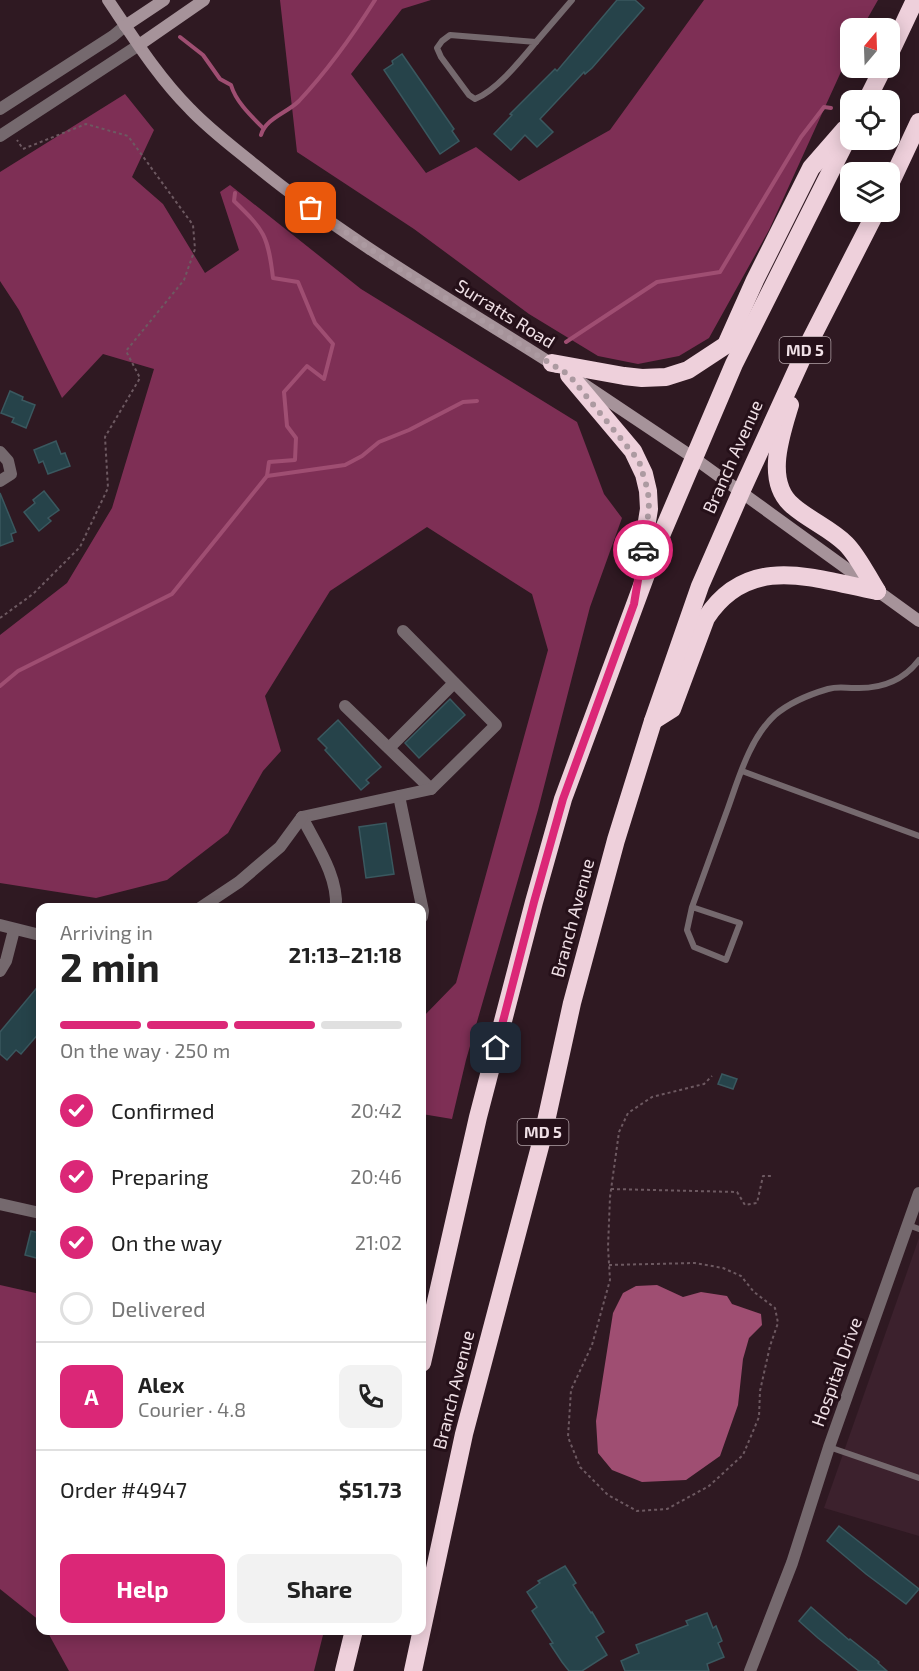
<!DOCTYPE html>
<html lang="en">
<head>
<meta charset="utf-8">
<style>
	body { margin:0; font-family:"Exo 2",sans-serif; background:#f2f2f2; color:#222; height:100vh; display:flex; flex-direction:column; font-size:22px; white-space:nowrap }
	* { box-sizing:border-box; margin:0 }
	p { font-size:20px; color:#767676 }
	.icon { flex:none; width:33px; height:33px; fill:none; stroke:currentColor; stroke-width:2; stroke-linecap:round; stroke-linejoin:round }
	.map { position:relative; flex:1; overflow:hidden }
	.sheet { position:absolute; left:36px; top:903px; width:390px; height:732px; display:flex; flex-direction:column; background:#fff; border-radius:12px; box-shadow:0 3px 15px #0003 }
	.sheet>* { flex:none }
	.needle { width:39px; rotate:19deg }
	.tools { position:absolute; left:840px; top:18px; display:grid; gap:12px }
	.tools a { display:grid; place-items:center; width:60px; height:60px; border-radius:12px; background:#fff; box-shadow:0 3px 15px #0003; font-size:30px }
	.pin { position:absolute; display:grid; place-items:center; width:51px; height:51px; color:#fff; margin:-26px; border-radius:12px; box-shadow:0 3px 9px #0006 }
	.courier { position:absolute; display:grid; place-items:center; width:60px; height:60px; margin:-30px; border:4px solid #db2777; border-radius:50%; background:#fff; color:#222; box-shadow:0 2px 8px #0007 }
	.head em { font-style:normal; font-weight:700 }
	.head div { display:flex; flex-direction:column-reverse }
	.head { display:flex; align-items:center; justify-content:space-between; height:102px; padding:0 24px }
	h1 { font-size:39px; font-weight:700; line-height:45px }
	.bar { display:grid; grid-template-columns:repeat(4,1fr); gap:9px 6px; align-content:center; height:72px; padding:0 24px }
	.bar i { height:8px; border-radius:4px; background:#e0e0e0 }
	.bar .on { background:#db2777 }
	.bar p { grid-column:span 4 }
	.line { display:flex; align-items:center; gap:15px; padding:0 24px; border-top:2px solid #e0e0e0 }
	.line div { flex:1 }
	.round { display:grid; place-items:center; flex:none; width:63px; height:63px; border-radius:12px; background:#f2f2f2 }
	ol { padding:0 24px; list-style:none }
	li { display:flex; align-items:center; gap:18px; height:66px }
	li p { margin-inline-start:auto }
	li .icon { padding:6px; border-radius:50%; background:#db2777; color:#fff; stroke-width:4 }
	li:last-child { color:#767676 }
	li i { width:33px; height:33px; border:3px solid #e0e0e0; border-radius:50% }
	.button { display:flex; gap:12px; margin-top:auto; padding:12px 24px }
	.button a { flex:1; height:69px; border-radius:12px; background:#db2777; color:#fff; font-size:24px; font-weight:700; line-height:69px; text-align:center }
	.button a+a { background:#f2f2f2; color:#222 }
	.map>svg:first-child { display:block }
</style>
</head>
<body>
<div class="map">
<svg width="919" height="1671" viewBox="0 0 919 1671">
	<rect width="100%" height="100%" fill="#2f1922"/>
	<path fill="#3c212d" d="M 919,1238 L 919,1536 L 824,1508 Z"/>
	<g fill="#7e2f55">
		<path d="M 280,0 L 431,0 L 402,9 L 351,74 L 426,173 L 476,147 L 519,181 L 610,130 L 704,0 L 878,0 L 862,28 L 850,28 L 850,52 L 769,230 L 709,338 L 679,356 L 638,364 L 598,356 L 529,314 L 414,229 L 297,152 Z"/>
		<path d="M 125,94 L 154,130 L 132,177 L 163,204 L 205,273 L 239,250 L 220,192 L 230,185 L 361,289 L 577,422 L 604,494 L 622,518 L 590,607 L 538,810 L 466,1060 L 452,1119 L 422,1114 L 422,1018 L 456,983 L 548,650 L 532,594 L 427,527 L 330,591 L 265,696 L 281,751 L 263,771 L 228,833 L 167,880 L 96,898 L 0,883 L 0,635 L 67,583 L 112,508 L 154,369 L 103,354 L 62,398 L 19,310 L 0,281 L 0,172 Z"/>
		<path d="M 0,1285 L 40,1294 L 40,1621 L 0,1589 Z"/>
		<path d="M 47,1631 L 324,1631 L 314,1671 L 69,1671 Z"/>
	</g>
	<path fill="#9f4e72" d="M 657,1285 L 683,1297 L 701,1292 L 727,1296 L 732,1304 L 761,1314 L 762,1325 L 749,1338 L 743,1359 L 738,1405 L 720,1456 L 686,1480 L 642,1482 L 612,1470 L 598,1453 L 596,1421 L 613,1313 L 623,1293 L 636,1286 Z"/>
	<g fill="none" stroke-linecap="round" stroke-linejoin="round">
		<g stroke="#9f4e72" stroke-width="4">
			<path d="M 180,37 L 203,55 L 220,79 L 231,85 C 236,102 251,116 263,128"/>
			<path d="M 261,135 C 266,118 287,113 299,101 C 327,71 353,35 375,0"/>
			<path d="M 235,193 L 234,201 C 264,230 268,235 273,278 L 298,282 L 315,323 L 333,344 L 324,379 L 307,366 L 284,392 L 287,426 L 296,438 L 295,460 L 269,462 L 267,476"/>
			<path d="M 566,342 L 657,282 L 720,272 L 801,137 L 824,107 L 831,108"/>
			<path d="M 0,686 L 18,671 L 172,594 L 267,476 L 345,465 L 362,456 L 379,442 L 409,430 L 463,402 L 477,401"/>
		</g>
	</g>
	<g fill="#26434a" stroke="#3a585f" stroke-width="1.5">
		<path d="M 617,0 L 635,0 L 644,8 L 592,68 L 585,74 L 584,72 L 540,119 L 553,132 L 537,147 L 525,135 L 511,150 L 494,134 L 512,115 L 510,114 L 555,69 L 557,71 Z"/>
		<path d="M 402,54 L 454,129 L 452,131 L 459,141 L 440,154 L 384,70 L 393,64 L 392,61 Z"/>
		<path d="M 10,391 L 23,397 L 22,400 L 35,405 L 26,428 L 12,422 L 14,418 L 1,413 Z"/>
		<path d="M 56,441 L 61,454 L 65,453 L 70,466 L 48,474 L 43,461 L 39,463 L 34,450 Z"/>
		<path d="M 44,491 L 59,510 L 48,518 L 51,521 L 39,531 L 24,512 L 35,503 L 33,500 Z"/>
		<path d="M 0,493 L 16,532 L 11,534 L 13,541 L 0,546 Z"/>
		<path d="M 450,699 L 465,715 L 419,758 L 405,743 Z"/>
		<path d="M 338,720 L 381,767 L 366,780 L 369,783 L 361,790 L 325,750 L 327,748 L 318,739 Z"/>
		<path d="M 386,823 L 394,874 L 366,878 L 359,827 Z"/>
		<path d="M 40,984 L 40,1032 L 21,1054 L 16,1050 L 7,1060 L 0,1054 L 0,1032 Z"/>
		<path d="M 722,1074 L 737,1079 L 733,1089 L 718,1084 Z"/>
		<path d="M 31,1231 L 40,1233 L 40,1259 L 25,1255 Z"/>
		<path d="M 839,1526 L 919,1589 L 906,1604 L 866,1574 L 827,1541 Z"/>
		<path d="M 565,1566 L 576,1583 L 573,1585 L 591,1613 L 592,1612 L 604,1632 L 596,1637 L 607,1655 L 582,1671 L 569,1671 L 562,1662 L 550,1644 L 553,1643 L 532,1611 L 537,1607 L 527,1592 L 540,1583 L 538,1581 Z"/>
		<path d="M 811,1607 L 849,1640 L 850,1639 L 879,1662 L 878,1663 L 887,1671 L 859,1671 L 818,1638 L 799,1621 Z"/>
		<path d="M 707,1613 L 713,1628 L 716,1626 L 722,1641 L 718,1643 L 724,1657 L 707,1664 L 709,1671 L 625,1671 L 621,1661 L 639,1653 L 636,1645 L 688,1625 L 686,1621 Z"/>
	</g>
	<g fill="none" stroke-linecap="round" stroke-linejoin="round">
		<g stroke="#6d5961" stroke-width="2" stroke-dasharray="3 3" stroke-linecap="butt">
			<path d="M 0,618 L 33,594 L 80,547 L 108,488 L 105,437 L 140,378 L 126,351 L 184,280 L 195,249 L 193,225 L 128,136 L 86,124 L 23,149 L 17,140"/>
			<path d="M 611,1189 L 737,1192 L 745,1205 L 757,1203 L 763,1176 L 772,1176"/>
			<path d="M 609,1265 L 695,1263 L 723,1268 L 741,1276 L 754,1292 L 775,1308 L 778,1323 L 770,1346 L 760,1391 L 759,1417 L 743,1455 L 709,1486 L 667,1509 L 637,1511 L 608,1495 L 580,1467 L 568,1437 L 571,1390 L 592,1345 L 610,1280 L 608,1247 L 610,1197 L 619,1132 L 628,1113 L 652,1097 L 704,1084 L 712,1076"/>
		</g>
		<g stroke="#75696e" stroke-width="6">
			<path d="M 450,35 L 536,42 C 521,60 497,90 475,99 L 469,95 L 441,57 L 437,48 L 442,41 Z"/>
			<path d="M 536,42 L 572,0"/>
			<path d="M 742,771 L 919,836"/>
			<path d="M 692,907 L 740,923 L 726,960 L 694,947 L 687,930 L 692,907 C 704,874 716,841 728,808 C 739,777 750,738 775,715 C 789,703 811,694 828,689 C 838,686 845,688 855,688 C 881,689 903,681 919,660"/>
			<path d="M 908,1225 L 919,1229"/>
			<path d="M 829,1447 L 919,1478"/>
		</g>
		<g stroke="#75696e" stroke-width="12">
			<path d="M 0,109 L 113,36 L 125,26"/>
			<path d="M 0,136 L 139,45"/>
			<path d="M 0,452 L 8,461 L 11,474 L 0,481"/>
			<path d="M 345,706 L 431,789"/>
			<path d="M 389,748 L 454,683"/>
			<path d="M 399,796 L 423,911 L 422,917"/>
			<path d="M 302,817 L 431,789 L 496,725 L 403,631"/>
			<path d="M 302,817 C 316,845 338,875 336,908"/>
			<path d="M 200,908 L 239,882 L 280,847 L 302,817"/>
			<path d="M 0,925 L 40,935"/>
			<path d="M 0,971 L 6,961 L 14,930"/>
			<path d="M 0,1204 L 40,1213"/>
			<path d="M 750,1671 L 792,1563 L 829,1447 L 919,1193"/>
		</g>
		<g stroke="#a6939a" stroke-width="12">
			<path d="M 108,0 C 133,37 158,77 190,109 C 210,130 233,147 255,165 C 349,242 455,302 557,367"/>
			<path d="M 125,26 L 164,0"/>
			<path d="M 139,45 L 204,0"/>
			<path d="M 582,383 L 694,458 L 919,621"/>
		</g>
		<g stroke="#eed0db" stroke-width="18">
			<path d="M 890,53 L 915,0"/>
			<path d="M 867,100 L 883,68"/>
			<path d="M 890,184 L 919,122"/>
			<path d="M 552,363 L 624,376 L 642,378 L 666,377 L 688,370 L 726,345 L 755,280 L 811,168 L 845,129"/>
			<path d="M 569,375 L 633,451 L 644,474 L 648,491 L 649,509 L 639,571"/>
			<path d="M 790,405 C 781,435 764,482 793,506 C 809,520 831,529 846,544 C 858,556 868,577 877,591"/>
			<path d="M 653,721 L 672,709 L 706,618 C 749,552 814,579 877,591"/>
			<path d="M 422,1363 L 478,1117 L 534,902 L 563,799 L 657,545 L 734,364 L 850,133"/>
			<path d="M 344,1671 L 354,1630"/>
			<path d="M 413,1671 L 464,1434 L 543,1135 L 572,1003 L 616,840 L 653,721 L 700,586 L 741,492 L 809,343 L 876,212"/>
		</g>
	</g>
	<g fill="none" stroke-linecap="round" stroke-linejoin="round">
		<path stroke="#ac9aa1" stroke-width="6" stroke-dasharray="0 10.8" d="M 311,208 L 396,267 L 569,375 L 639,461 L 648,491 L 649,509 L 643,550"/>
		<path stroke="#db2777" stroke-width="8" d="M 496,1048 L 534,902 L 563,799 L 634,604 L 643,550"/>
	</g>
	<g text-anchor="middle" stroke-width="6" stroke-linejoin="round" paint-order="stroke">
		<g fill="#251019" stroke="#b3a2a8" stroke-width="1.5">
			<rect x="779.5" y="337" width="51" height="26" rx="4.5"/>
			<rect x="517.5" y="1119" width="51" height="26" rx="4.5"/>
		</g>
		<g font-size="16" font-weight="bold" fill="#f0e0e6">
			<text x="805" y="356">MD 5</text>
			<text x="543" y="1138">MD 5</text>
		</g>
		<g font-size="18" fill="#f0e0e6" stroke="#251019">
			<text transform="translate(505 314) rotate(32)" y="6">Surratts Road</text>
			<text transform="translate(733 457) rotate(-66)" y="6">Branch Avenue</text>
			<text transform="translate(573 918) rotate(-75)" y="6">Branch Avenue</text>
			<text transform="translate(837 1372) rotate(-70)" y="6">Hospital Drive</text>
			<text transform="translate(454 1390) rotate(-76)" y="6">Branch Avenue</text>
		</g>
	</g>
</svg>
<div class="tools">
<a><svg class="needle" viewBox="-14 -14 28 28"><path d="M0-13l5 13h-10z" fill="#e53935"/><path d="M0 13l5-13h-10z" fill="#767676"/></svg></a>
<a><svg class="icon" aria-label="locate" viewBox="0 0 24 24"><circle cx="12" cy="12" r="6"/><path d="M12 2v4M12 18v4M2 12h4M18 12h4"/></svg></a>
<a><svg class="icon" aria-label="layers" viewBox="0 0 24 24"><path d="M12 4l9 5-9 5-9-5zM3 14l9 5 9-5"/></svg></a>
</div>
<div class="pin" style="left:311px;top:208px;background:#ea580c"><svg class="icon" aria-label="bag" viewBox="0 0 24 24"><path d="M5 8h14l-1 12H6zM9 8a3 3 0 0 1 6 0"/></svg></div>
<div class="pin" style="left:496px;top:1048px;background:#1f2937"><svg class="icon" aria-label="home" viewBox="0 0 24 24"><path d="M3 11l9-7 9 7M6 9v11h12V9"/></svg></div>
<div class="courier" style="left:643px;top:550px"><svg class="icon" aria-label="car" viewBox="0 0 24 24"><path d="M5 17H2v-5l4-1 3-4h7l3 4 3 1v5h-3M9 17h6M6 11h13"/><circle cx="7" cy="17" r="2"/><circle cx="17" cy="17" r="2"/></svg></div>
<section class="sheet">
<div class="head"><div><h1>2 min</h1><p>Arriving in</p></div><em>21:13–21:18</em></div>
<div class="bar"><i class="on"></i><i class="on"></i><i class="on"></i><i></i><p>On the way · 250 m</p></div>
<ol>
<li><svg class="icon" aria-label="check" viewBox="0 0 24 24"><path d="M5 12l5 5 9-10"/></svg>Confirmed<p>20:42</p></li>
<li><svg class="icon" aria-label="check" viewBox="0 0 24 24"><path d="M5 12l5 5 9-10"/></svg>Preparing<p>20:46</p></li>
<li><svg class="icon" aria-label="check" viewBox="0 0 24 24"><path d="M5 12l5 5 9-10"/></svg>On the way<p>21:02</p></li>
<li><i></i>Delivered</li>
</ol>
<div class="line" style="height:108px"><b class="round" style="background:#db2777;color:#fff">A</b><div><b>Alex</b><p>Courier · 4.8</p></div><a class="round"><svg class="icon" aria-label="phone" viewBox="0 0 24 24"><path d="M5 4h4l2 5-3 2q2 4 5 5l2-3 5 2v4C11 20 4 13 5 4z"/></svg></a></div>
<div class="line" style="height:78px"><div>Order #4947</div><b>$51.73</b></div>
<div class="button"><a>Help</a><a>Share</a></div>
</section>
</div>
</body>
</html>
